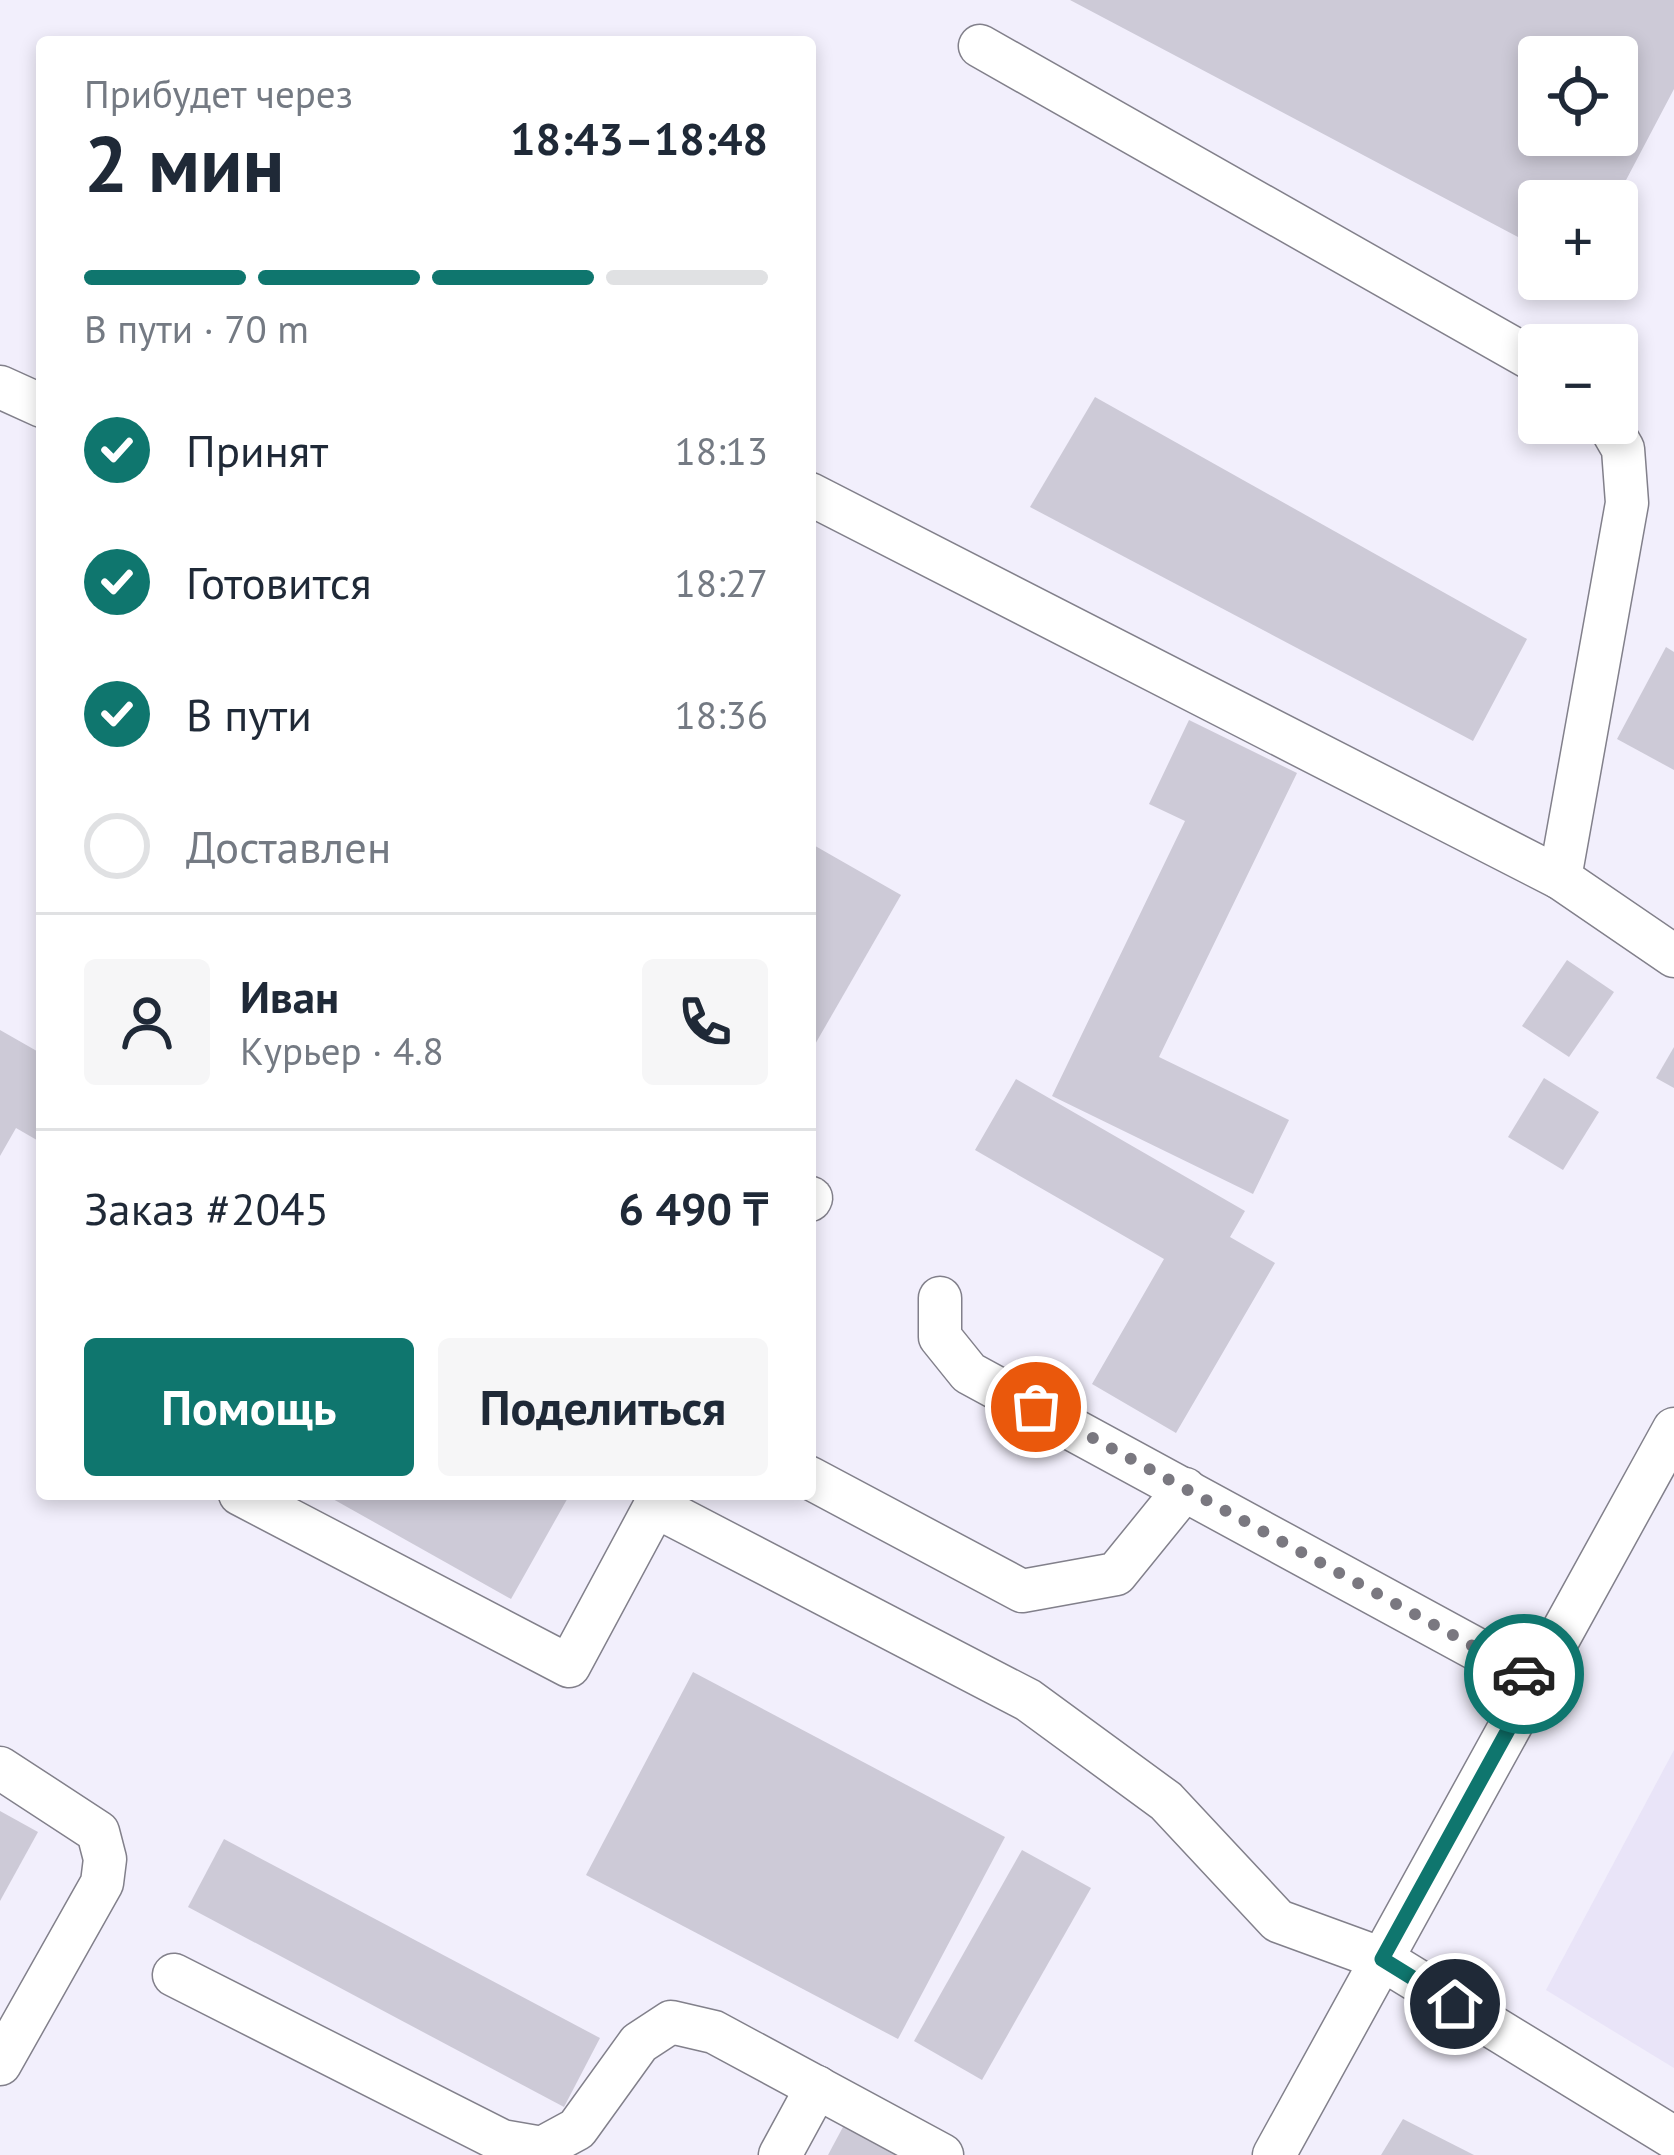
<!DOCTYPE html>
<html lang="ru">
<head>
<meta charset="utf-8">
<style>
	body { margin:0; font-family:"PT Sans",sans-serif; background:#f6f6f7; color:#1f2937; height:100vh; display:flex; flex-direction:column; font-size:45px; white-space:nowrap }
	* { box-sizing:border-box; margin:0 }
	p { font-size:39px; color:#747a83 }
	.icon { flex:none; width:66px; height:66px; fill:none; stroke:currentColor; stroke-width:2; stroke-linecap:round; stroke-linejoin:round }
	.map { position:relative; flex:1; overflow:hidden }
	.sheet { position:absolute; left:36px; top:36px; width:780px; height:1464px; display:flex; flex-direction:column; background:#fff; border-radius:12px; box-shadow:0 6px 18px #0003 }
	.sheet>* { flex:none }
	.controls { position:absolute; left:1518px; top:36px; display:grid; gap:24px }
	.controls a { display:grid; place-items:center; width:120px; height:120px; border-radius:12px; background:#fff; box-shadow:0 6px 18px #0003; font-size:60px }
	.pin { position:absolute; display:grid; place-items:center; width:102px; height:102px; color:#fff; margin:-51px; border:6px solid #fff; border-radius:50%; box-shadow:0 3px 12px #0007 }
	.courier { position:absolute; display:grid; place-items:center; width:120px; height:120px; margin:-60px; border:9px solid #0f766e; border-radius:50%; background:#fff; color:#222; box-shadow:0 3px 15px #0007 }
	.summary em { font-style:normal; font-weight:700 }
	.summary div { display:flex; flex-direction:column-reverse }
	.summary { display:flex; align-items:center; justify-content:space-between; height:204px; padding:0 48px }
	h1 { font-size:78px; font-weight:700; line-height:90px }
	.bar { display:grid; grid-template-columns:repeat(4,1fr); gap:18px 12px; align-content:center; height:144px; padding:0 48px }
	.bar i { height:15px; border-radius:9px; background:#e0e1e3 }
	.bar .active { background:#0f766e }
	.bar p { grid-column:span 4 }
	.line { display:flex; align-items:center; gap:30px; padding:0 48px; border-top:3px solid #e0e1e3 }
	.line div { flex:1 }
	.round { display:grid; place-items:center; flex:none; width:126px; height:126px; border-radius:12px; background:#f6f6f7 }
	ol { padding:0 48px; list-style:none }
	li { display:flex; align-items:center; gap:36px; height:132px }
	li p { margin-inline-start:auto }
	li .icon { padding:12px; border-radius:50%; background:#0f766e; color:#fff; stroke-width:4 }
	li:last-child { color:#747a83 }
	li i { width:66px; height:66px; border:6px solid #e0e1e3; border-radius:50% }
	.action { display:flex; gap:24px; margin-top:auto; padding:24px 48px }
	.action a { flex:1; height:138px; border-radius:12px; background:#0f766e; color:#fff; font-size:48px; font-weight:700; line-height:138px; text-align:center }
	.action a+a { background:#f6f6f7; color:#1f2937 }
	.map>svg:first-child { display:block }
</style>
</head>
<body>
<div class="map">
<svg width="1674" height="2155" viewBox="0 0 1674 2155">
	<rect width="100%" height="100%" fill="#f2effc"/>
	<path fill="#e9e4f8" d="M 1674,1750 L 1674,2068 L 1546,1990 Z"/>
	<g fill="#cdcad7" fill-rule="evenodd">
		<path d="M 1070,0 L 1674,0 L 1674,89 L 1615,201 L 1539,201 L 1539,248 ZM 1539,57 L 1617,57 L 1617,135 L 1539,135 Z"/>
		<path d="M 1095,397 L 1527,639 L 1473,741 L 1030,507 Z"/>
		<path d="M 1666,647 L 1674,652 L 1674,770 L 1617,739 Z"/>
		<path d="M 1189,720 L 1297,773 L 1159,1057 L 1289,1120 L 1253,1194 L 1052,1096 L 1185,821 L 1149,804 Z"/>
		<path d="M 810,843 L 901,895 L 810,1053 Z"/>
		<path d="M 1567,960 L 1614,992 L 1569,1057 L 1522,1026 Z"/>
		<path d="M 0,1030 L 42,1054 L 42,1143 L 16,1128 L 0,1156 Z"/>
		<path d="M 1674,1047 L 1674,1088 L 1656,1078 Z"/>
		<path d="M 1544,1078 L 1599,1112 L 1563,1170 L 1508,1137 Z"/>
		<path d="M 1016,1079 L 1245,1211 L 1230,1237 L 1275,1263 L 1176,1433 L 1092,1384 L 1164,1259 L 975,1150 Z"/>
		<path d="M 324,1494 L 570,1494 L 511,1599 Z"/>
		<path d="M 693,1672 L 1005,1837 L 898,2039 L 586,1875 Z"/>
		<path d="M 0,1811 L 38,1832 L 0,1901 Z"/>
		<path d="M 224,1839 L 600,2038 L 564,2107 L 188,1907 Z"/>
		<path d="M 1022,1850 L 1091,1888 L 982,2080 L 914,2041 Z"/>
		<path d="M 851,2112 L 930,2155 L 828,2155 Z"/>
		<path d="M 1403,2119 L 1474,2155 L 1381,2155 Z"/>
	</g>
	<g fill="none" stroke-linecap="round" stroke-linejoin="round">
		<defs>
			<g id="minor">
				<path d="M 980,46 L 1539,363"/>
				<path d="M 0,387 L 42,406"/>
				<path d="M 810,494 L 1560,878 L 1674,956"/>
				<path d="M 1560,878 L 1627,503 L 1623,449 L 1608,423"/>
				<path d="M 810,1200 L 811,1198"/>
				<path d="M 940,1298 L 940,1337 L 969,1373 L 1535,1681"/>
				<path d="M 810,1478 L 1022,1591 L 1116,1574 L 1185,1489"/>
				<path d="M 240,1494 L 569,1666 L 655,1506 L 1028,1700 L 1166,1801 L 1278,1921 L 1382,1959 L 1674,2138"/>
				<path d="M 0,1768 L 98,1832 L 105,1859 L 102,1883 L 0,2064"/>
				<path d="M 174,1975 L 502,2141 L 542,2148 L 577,2129 L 639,2043 L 671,2022 L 714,2032 L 942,2155"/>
				<path d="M 780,2155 L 817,2087"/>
				<path d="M 1274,2155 L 1674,1429"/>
			</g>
		</defs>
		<use href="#minor" stroke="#82808b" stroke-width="45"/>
		<use href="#minor" stroke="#fff" stroke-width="42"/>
	</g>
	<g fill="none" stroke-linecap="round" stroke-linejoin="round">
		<path stroke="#7a7880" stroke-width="12" stroke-dasharray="0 21.6" d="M 1036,1407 L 1524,1674"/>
		<path stroke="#0f766e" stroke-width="15" d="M 1455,2004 L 1382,1959 L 1535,1681 L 1524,1674"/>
	</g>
</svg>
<div class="controls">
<a><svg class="icon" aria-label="locate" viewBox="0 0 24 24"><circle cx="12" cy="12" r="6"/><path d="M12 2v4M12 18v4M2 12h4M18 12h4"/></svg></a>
<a>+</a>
<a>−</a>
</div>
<div class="pin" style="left:1036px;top:1407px;background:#ea580c"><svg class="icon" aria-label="bag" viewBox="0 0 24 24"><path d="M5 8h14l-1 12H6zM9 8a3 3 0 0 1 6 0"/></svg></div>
<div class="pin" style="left:1455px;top:2004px;background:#1f2937"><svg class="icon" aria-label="home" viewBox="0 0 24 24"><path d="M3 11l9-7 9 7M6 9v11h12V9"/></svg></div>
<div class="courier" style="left:1524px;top:1674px"><svg class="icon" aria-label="car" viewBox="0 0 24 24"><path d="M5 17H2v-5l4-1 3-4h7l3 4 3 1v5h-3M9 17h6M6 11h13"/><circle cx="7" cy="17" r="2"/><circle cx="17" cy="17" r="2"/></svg></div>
<section class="sheet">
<div class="summary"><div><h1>2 мин</h1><p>Прибудет через</p></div><em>18:43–18:48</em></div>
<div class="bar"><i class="active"></i><i class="active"></i><i class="active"></i><i></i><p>В пути · 70 m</p></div>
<ol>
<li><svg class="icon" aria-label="check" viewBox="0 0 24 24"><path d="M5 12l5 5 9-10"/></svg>Принят<p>18:13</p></li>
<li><svg class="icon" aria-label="check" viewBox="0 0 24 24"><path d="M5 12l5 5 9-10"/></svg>Готовится<p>18:27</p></li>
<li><svg class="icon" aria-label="check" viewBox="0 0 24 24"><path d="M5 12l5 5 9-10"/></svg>В пути<p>18:36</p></li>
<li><i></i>Доставлен</li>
</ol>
<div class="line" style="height:216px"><a class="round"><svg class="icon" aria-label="person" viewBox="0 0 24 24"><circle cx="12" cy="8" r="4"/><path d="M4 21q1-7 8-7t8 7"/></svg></a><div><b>Иван</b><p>Курьер · 4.8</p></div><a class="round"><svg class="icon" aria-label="phone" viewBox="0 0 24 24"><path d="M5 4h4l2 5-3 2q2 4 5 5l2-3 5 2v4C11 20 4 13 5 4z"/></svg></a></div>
<div class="line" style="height:156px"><div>Заказ #2045</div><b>6 490 ₸</b></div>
<div class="action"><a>Помощь</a><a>Поделиться</a></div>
</section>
</div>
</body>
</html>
